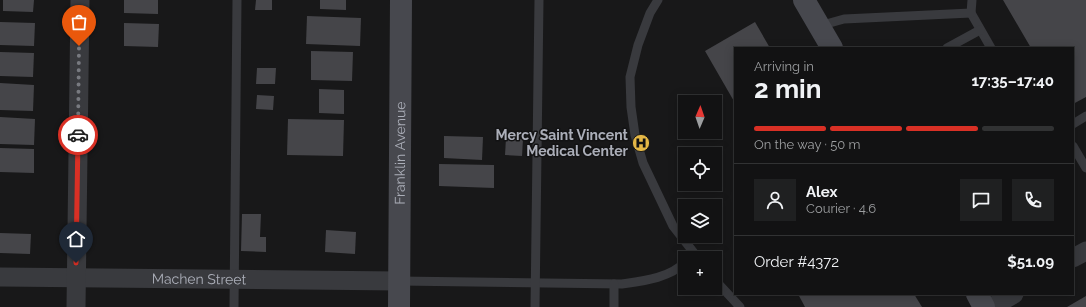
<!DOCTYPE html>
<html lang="en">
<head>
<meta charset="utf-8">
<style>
	body { margin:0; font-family:Raleway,sans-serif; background:#1f2021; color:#f1f3f6; height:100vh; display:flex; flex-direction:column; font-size:15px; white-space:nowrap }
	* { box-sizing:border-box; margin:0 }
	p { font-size:13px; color:#9c9ea0 }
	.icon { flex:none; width:22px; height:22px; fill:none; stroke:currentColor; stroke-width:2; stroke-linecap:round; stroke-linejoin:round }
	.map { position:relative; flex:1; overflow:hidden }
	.panel { position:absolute; left:734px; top:47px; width:340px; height:248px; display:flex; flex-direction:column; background:#121213; border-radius:0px; box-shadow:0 2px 10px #0003,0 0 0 1px #313233 }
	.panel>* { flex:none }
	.needle { width:26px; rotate:2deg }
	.buttons { position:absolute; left:678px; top:95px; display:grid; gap:8px }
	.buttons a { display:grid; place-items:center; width:44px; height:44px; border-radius:0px; background:#121213; box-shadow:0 2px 10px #0003,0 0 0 1px #313233; font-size:20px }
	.pin { position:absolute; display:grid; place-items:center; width:34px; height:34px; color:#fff; margin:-41px -17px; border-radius:50% 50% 50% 0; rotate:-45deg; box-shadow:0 0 4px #0007 }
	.pin .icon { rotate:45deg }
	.courier { position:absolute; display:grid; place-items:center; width:40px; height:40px; margin:-20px; border:3px solid #d93025; border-radius:50%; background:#fff; color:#222; box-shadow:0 1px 5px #0007 }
	.summary em { font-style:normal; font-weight:700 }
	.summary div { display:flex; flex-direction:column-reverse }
	.summary { display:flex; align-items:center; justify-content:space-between; height:68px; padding:0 20px }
	h1 { font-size:26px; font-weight:700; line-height:30px }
	.bar { display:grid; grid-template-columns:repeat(4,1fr); gap:6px 4px; align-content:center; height:48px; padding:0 20px }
	.bar i { height:5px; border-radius:3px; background:#313233 }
	.bar .selected { background:#d93025 }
	.bar p { grid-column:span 4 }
	.line { display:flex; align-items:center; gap:10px; padding:0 20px; border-top:1px solid #313233 }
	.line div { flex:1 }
	.round { display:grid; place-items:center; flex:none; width:42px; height:42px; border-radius:0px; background:#1f2021 }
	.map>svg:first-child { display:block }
</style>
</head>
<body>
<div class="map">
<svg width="1086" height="307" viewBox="0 0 1086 307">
	<rect width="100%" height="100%" fill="#181819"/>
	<g fill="#454549">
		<path d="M 3,0 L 34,0 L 33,12 L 3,11 Z"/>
		<path d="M 124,0 L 158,0 L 158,14 L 124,13 Z"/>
		<path d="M 256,0 L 272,0 L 272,10 L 255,10 Z"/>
		<path d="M 320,0 L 346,0 L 346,10 L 320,9 Z"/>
		<path d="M 1003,0 L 1086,0 L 1086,97 L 1073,104 L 1073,48 L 1031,48 Z"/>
		<path d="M 307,16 L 361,18 L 360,46 L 306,44 Z"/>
		<path d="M 0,22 L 35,23 L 34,46 L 0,45 Z"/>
		<path d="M 755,22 L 770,48 L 735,48 L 735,103 L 705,51 Z"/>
		<path d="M 124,23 L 159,24 L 158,47 L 124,46 Z"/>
		<path d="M 311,51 L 353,52 L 352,81 L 311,80 Z"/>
		<path d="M 0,52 L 34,53 L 33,77 L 0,76 Z"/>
		<path d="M 257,68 L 276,68 L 275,84 L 256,84 Z"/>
		<path d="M 0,83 L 34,85 L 33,111 L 0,110 Z"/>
		<path d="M 319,89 L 344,90 L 344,114 L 319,113 Z"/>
		<path d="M 257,95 L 274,96 L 273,110 L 256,109 Z"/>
		<path d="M 0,117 L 35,119 L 34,145 L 0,144 Z"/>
		<path d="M 288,119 L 344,120 L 343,156 L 287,155 Z"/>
		<path d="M 444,136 L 483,137 L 482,160 L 444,158 Z"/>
		<path d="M 506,138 L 523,139 L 522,156 L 505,155 Z"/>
		<path d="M 0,148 L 34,149 L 34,173 L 0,172 Z"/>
		<path d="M 439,164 L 494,165 L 494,188 L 439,186 Z"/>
		<path d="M 242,214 L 261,214 L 260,237 L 266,237 L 266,252 L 241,251 Z"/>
		<path d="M 326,230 L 356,232 L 355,254 L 325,252 Z"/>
		<path d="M 0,233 L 31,234 L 30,254 L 0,253 Z"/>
		<path d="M 798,294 L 914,294 L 922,307 L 805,307 Z"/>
		<path d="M 1086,296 L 1086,307 L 1067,307 Z"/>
	</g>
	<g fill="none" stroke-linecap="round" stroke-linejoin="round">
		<g stroke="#393a3e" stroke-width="9">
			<path d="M 658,0 L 650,13 L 638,45 L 630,77 L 631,107 L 635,135 L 643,163 L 673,226 L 698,258"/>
			<path d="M 971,13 L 991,48"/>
			<path d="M 819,26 L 844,19 L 971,13 L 972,0"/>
			<path d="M 947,48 L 980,30"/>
			<path d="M 1073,124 L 1086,116"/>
			<path d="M 1073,146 L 1086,168"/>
			<path d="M 715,280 L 740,307"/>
			<path d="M 399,281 L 622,284 C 643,281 670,278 685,262"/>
			<path d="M 614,284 L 614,307"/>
			<path d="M 234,307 L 237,0"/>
			<path d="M 535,307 L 539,0"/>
		</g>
		<g stroke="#393a3e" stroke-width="19">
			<path d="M 1073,258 L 1086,251"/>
			<path id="s1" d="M 0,277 L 399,281"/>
			<path d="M 76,307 L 80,0"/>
			<path d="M 992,307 L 1014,294"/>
		</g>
		<g stroke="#47484e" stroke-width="22">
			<path d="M 804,0 L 832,48"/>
			<path d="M 977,294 L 984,307"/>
			<path id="s2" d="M 399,307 L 401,0"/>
		</g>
	</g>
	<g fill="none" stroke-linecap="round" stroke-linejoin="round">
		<path stroke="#787a80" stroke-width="4" stroke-dasharray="0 7.2" d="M 78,135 L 79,46"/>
		<path stroke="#d93025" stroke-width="5" d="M 76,263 L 78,135"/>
	</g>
	<defs>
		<symbol id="hospital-disc" viewBox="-11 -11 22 22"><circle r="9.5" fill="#e4b746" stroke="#131314"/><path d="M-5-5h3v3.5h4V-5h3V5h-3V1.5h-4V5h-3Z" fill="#111"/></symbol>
	</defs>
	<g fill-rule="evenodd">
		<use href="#hospital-disc" x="631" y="133" width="20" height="20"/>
	</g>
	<g text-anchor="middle" stroke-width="3" stroke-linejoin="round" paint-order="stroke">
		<g font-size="14" font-weight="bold" fill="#abaeb8" stroke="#131314" text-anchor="end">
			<text x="628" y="140">Mercy Saint Vincent<tspan x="628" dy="16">Medical Center</tspan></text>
		</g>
		<g font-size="14" fill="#abaeb8" stroke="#131314">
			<text dy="5" stroke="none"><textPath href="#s2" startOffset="154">Franklin Avenue</textPath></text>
			<text dy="5" stroke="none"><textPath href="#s1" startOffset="199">Machen Street</textPath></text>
		</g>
	</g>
</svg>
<div class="buttons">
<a><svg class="needle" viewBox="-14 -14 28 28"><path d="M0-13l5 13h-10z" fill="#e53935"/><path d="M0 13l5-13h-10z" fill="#9c9ea0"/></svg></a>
<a><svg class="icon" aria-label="locate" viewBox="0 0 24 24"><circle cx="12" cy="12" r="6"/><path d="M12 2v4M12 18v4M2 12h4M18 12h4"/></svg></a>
<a><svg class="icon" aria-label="layers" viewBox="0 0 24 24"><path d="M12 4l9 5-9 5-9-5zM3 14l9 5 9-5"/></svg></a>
<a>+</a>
</div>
<div class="pin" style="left:79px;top:46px;background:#ea580c"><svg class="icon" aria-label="bag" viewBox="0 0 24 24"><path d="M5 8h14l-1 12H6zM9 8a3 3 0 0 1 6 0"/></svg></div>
<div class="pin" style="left:76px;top:263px;background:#1f2937"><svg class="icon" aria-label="home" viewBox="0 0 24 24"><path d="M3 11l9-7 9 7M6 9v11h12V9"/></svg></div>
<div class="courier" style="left:78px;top:135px"><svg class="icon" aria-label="car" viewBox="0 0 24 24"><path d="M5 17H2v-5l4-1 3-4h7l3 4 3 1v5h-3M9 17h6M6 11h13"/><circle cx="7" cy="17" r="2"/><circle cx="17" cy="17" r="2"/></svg></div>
<section class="panel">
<div class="summary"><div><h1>2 min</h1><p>Arriving in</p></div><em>17:35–17:40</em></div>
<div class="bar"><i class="selected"></i><i class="selected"></i><i class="selected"></i><i></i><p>On the way · 50 m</p></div>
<div class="line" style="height:72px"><a class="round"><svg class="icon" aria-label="person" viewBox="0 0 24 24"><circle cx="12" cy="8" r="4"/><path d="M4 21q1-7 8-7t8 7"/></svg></a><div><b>Alex</b><p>Courier · 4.6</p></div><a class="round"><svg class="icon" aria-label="chat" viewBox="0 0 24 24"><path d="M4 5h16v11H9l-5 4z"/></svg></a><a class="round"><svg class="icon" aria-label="phone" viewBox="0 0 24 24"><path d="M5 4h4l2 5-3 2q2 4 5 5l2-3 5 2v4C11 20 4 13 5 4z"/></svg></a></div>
<div class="line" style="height:52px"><div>Order #4372</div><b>$51.09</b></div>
</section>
</div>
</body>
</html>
